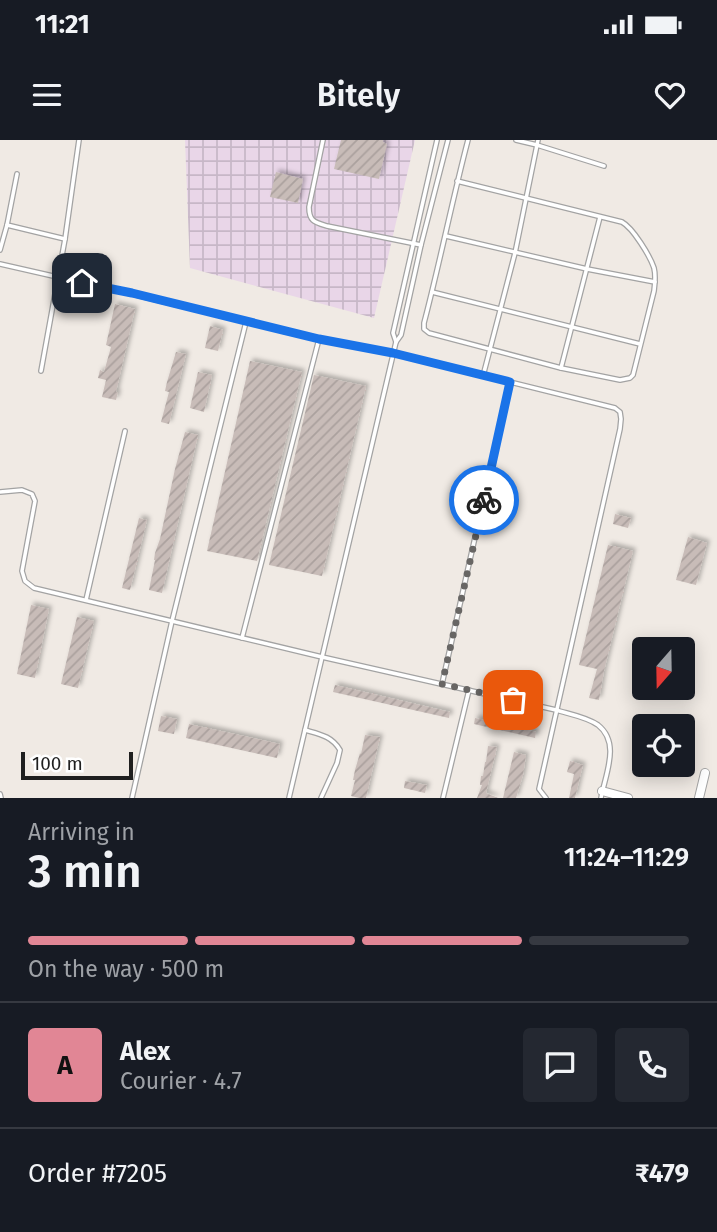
<!DOCTYPE html>
<html lang="en">
<head>
<meta charset="utf-8">
<style>
	body { margin:0; font-family:"Fira Sans",sans-serif; background:#242831; color:#f1f3f6; height:100vh; display:flex; flex-direction:column; font-size:26px; white-space:nowrap }
	* { box-sizing:border-box; margin:0 }
	p { font-size:23px; color:#9ea1a6 }
	.icon { flex:none; width:38px; height:38px; fill:none; stroke:currentColor; stroke-width:2; stroke-linecap:round; stroke-linejoin:round }
	.map { position:relative; height:658px; overflow:hidden }
	.drawer { display:flex; flex-direction:column; background:#171b24; flex:1 }
	.drawer>* { flex:none }
	.needle { width:46px; rotate:200deg }
	.controls { position:absolute; left:632px; top:497px; display:grid; gap:14px }
	.controls a { display:grid; place-items:center; width:63px; height:63px; border-radius:7px; background:#171b24; box-shadow:0 4px 18px #0003; font-size:35px }
	.scale { position:absolute; left:21px; bottom:18px; width:112px; box-sizing:border-box; padding-left:7px; border:4px solid #1f1f1f; border-top:0; font-size:19px; line-height:24px; white-space:nowrap; color:#1f1f1f; -webkit-text-stroke:5px #fff; paint-order:stroke }
	.pin { position:absolute; display:grid; place-items:center; width:60px; height:60px; color:#fff; margin:-30px; border-radius:14px; box-shadow:0 4px 10px #0006 }
	.courier { position:absolute; display:grid; place-items:center; width:70px; height:70px; margin:-35px; border:5px solid #1a73e8; border-radius:50%; background:#fff; color:#222; box-shadow:0 2px 9px #0007 }
	.overview em { font-style:normal; font-weight:600 }
	.overview div { display:flex; flex-direction:column-reverse }
	.overview { display:flex; align-items:center; justify-content:space-between; height:119px; padding:0 28px }
	h1 { font-size:46px; font-weight:600; line-height:52px }
	.bar { display:grid; grid-template-columns:repeat(4,1fr); gap:10px 7px; align-content:center; height:84px; padding:0 28px }
	.bar i { height:9px; border-radius:5px; background:#363941 }
	.bar .on { background:#e18695 }
	.bar p { grid-column:span 4 }
	.line { display:flex; align-items:center; gap:18px; padding:0 28px; border-top:2px solid #363941 }
	.line div { flex:1 }
	.round { display:grid; place-items:center; flex:none; width:74px; height:74px; border-radius:7px; background:#242831 }
	.status { display:flex; justify-content:space-between; align-items:center; height:49px; padding:0 35px; background:#171b24; direction:ltr }
	.status svg { height:19px; fill:currentColor }
	header { display:flex; justify-content:space-between; align-items:center; height:91px; padding:0 28px; background:#171b24; font-size:32px; font-weight:600 }
	.map>svg:first-child { display:block }
</style>
</head>
<body>
<div class="status"><b>11:21</b><svg viewBox="0 0 49 12"><path d="M0 12V9h3v3zM5 12V6h3v6zM10 12V3h3v9zM15 12V0h3v12zM26 1h20v11H26zM47 4h2v5h-2z"/></svg></div>
<header><svg class="icon" aria-label="menu" viewBox="0 0 24 24"><path d="M4 6h16M4 12h16M4 18h16"/></svg>Bitely<svg class="icon" aria-label="heart" viewBox="0 0 24 24"><path d="M12 20l-8-8c-3-5 5-10 8-4 3-6 11-1 8 4z"/></svg></header>
<div class="map">
<svg width="717" height="658" viewBox="0 0 717 658">
	<defs>
		<pattern id="industrial-grid" width="8" height="8" patternUnits="userSpaceOnUse" patternTransform="scale(1.75)"><rect width="8" height="8" fill="#e9d6e8"/><path d="M0 4h8M4 0v8" fill="none" stroke="#c7b7c7"/></pattern>
		<pattern id="building-hatch" width="6" height="6" patternUnits="userSpaceOnUse" patternTransform="scale(1.75)"><rect width="6" height="6" fill="#c8bcb8"/><path d="M-1 1l2-2M0 6l6-6M5 7l2-2" fill="none" stroke="#aba19e"/></pattern>
		<filter id="shadow"><feDropShadow dx="3" dy="-3" stdDeviation="2" flood-color="#0004"/></filter>
	</defs>
	<rect width="100%" height="100%" fill="#f0eae4"/>
	<path fill="url(#industrial-grid)" d="M 185,0 L 415,0 L 374,178 L 190,128 Z"/>
	<g fill="url(#building-hatch)" filter="url(#shadow)">
		<path d="M 341,0 L 383,0 L 383,2 L 387,4 L 379,39 L 334,29 Z"/>
		<path d="M 276,32 L 303,39 L 298,63 L 270,57 Z"/>
		<path d="M 115,164 L 135,169 L 116,252 L 118,252 L 116,260 L 102,257 L 106,240 L 98,238 L 100,230 L 104,232 L 111,207 L 106,205 Z"/>
		<path d="M 210,186 L 223,190 L 218,211 L 205,208 Z"/>
		<path d="M 176,212 L 186,214 L 169,284 L 161,282 L 169,252 L 165,251 L 167,242 Z"/>
		<path d="M 250,221 L 302,232 L 257,421 L 207,411 Z"/>
		<path d="M 198,232 L 212,235 L 204,272 L 190,268 Z"/>
		<path d="M 314,235 L 366,246 L 322,436 L 269,425 Z"/>
		<path d="M 185,292 L 198,295 L 162,453 L 149,450 L 155,420 L 154,420 L 155,413 L 160,399 L 175,329 Z"/>
		<path d="M 615,374 L 631,378 L 628,388 L 613,384 Z"/>
		<path d="M 139,378 L 147,380 L 130,450 L 122,448 Z"/>
		<path d="M 688,397 L 707,403 L 696,445 L 676,440 Z"/>
		<path d="M 608,405 L 633,411 L 604,531 L 599,560 L 589,558 L 597,529 L 579,525 Z"/>
		<path d="M 31,465 L 49,469 L 35,538 L 17,534 Z"/>
		<path d="M 77,477 L 94,481 L 78,548 L 61,544 Z"/>
		<path d="M 335,545 L 450,572 L 449,578 L 333,552 Z"/>
		<path d="M 161,576 L 177,579 L 174,594 L 158,591 Z"/>
		<path d="M 475,578 L 536,592 L 535,598 L 474,584 Z"/>
		<path d="M 189,584 L 280,604 L 277,618 L 186,598 Z"/>
		<path d="M 365,595 L 380,597 L 366,658 L 359,658 L 351,656 L 355,640 L 353,640 L 355,630 L 360,613 L 361,614 Z"/>
		<path d="M 488,606 L 497,607 L 486,653 L 498,658 L 477,658 L 482,645 L 480,645 L 481,636 L 483,636 L 485,622 L 486,622 Z"/>
		<path d="M 514,612 L 526,615 L 523,635 L 516,658 L 503,658 Z"/>
		<path d="M 570,621 L 583,625 L 575,658 L 569,658 L 574,634 L 567,632 Z"/>
		<path d="M 405,641 L 427,645 L 425,653 L 404,648 Z"/>
	</g>
	<g fill="none" stroke-linecap="round" stroke-linejoin="round">
		<defs>
			<g id="lane">
				<path d="M 323,0 L 309,67 C 309,81 314,82 327,86 L 421,105"/>
				<path d="M 516,0 L 537,5 L 604,26"/>
				<path d="M 457,41 L 622,82 C 633,88 650,116 654,128 C 656,136 655,143 654,151 L 633,235 L 630,238 L 620,240 L 561,228 L 429,193 L 424,189 L 424,183 C 440,122 452,61 468,0"/>
				<path d="M 7,85 L 65,99"/>
				<path d="M 446,96 L 587,129 L 655,142"/>
				<path d="M 0,110 L 7,85 L 17,34"/>
				<path d="M 0,124 L 132,154 L 319,199 L 393,213 L 603,265 L 615,268 L 620,272 L 621,279 L 620,289 L 539,649 L 546,658"/>
				<path d="M 432,152 L 640,204"/>
				<path d="M 396,202 L 393,193 L 437,0"/>
				<path d="M 561,228 L 600,77"/>
				<path d="M 41,231 L 65,99 L 79,0"/>
				<path d="M 483,236 L 515,113 L 538,0"/>
				<path d="M 0,352 L 22,350 L 32,354 L 35,361 L 22,431 L 25,441 L 34,448 L 322,517 L 556,570 C 569,574 587,577 598,585 C 621,603 605,635 601,658"/>
				<path d="M 86,460 L 125,291"/>
				<path d="M 242,498 L 319,199"/>
				<path d="M 442,544 L 510,242"/>
				<path d="M 305,590 C 319,594 332,596 340,610 L 337,623 L 321,658"/>
				<path d="M 0,654 L 1,658"/>
				<path d="M 132,658 L 172,481 L 246,182"/>
				<path d="M 289,658 L 396,202 L 401,195 L 421,105 L 448,0"/>
				<path d="M 443,658 L 469,550"/>
			</g>
			<g id="street">
				<path d="M 602,651 L 628,658"/>
				<path d="M 699,658 L 705,633"/>
			</g>
		</defs>
		<use href="#lane" stroke="#a3a3a3" stroke-width="6"/>
		<use href="#street" stroke="#a3a3a3" stroke-width="10"/>
		<use href="#lane" stroke="#fff" stroke-width="3.5"/>
		<use href="#street" stroke="#fff" stroke-width="8"/>
	</g>
	<g fill="none" stroke-linecap="round" stroke-linejoin="round">
		<path stroke="#686664" stroke-width="7" stroke-dasharray="0 12.6" d="M 484,360 L 442,544 L 513,560"/>
		<path stroke="#1a73e8" stroke-width="9" d="M 82,143 L 132,153 L 319,199 L 393,213 L 510,242 L 484,360"/>
	</g>
</svg>
<div class="controls">
<a><svg class="needle" viewBox="-14 -14 28 28"><path d="M0-13l5 13h-10z" fill="#e53935"/><path d="M0 13l5-13h-10z" fill="#9ea1a6"/></svg></a>
<a><svg class="icon" aria-label="locate" viewBox="0 0 24 24"><circle cx="12" cy="12" r="6"/><path d="M12 2v4M12 18v4M2 12h4M18 12h4"/></svg></a>
</div>
<div class="scale">100 m</div>
<div class="pin" style="left:513px;top:560px;background:#ea580c"><svg class="icon" aria-label="bag" viewBox="0 0 24 24"><path d="M5 8h14l-1 12H6zM9 8a3 3 0 0 1 6 0"/></svg></div>
<div class="pin" style="left:82px;top:143px;background:#1f2937"><svg class="icon" aria-label="home" viewBox="0 0 24 24"><path d="M3 11l9-7 9 7M6 9v11h12V9"/></svg></div>
<div class="courier" style="left:484px;top:360px"><svg class="icon" aria-label="bike" viewBox="0 0 24 24"><circle cx="6" cy="16" r="4"/><circle cx="18" cy="16" r="4"/><path d="M6 16l4-8h5l3 8M10 8l3 8H6M13 5h3"/></svg></div>
</div>
<section class="drawer">
<div class="overview"><div><h1>3 min</h1><p>Arriving in</p></div><em>11:24–11:29</em></div>
<div class="bar"><i class="on"></i><i class="on"></i><i class="on"></i><i></i><p>On the way · 500 m</p></div>
<div class="line" style="height:126px"><b class="round" style="background:#e18695;color:#111">A</b><div><b>Alex</b><p>Courier · 4.7</p></div><a class="round"><svg class="icon" aria-label="chat" viewBox="0 0 24 24"><path d="M4 5h16v11H9l-5 4z"/></svg></a><a class="round"><svg class="icon" aria-label="phone" viewBox="0 0 24 24"><path d="M5 4h4l2 5-3 2q2 4 5 5l2-3 5 2v4C11 20 4 13 5 4z"/></svg></a></div>
<div class="line" style="height:91px"><div>Order #7205</div><b>₹479</b></div>
</section>
</body>
</html>
